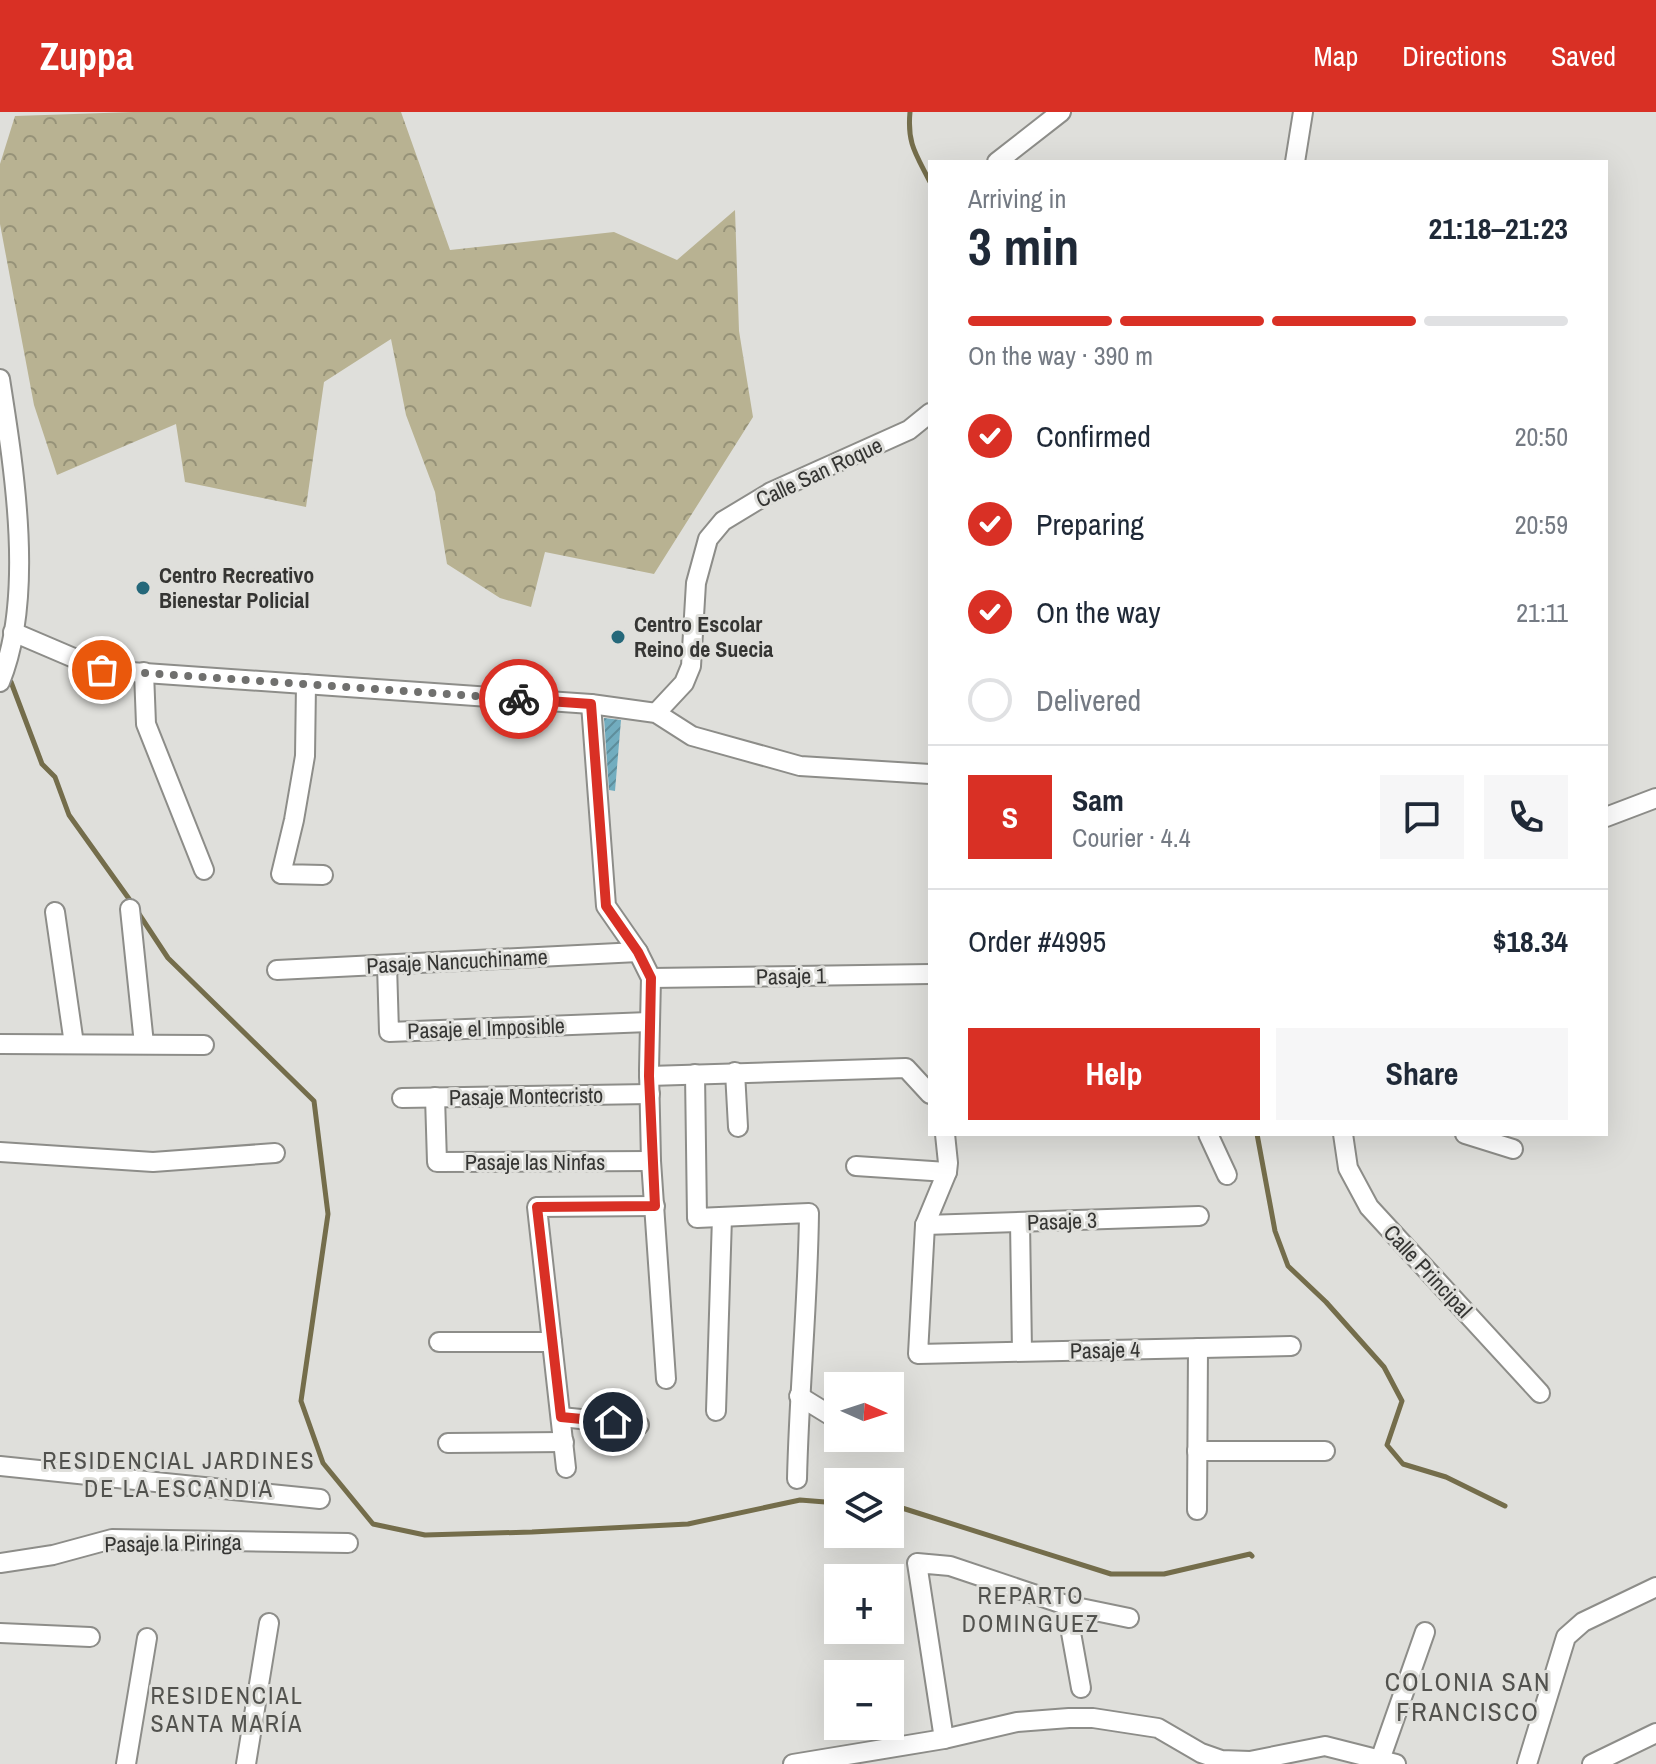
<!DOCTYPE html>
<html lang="en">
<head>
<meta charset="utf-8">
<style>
	body { margin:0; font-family:"Archivo Narrow",sans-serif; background:#f6f6f7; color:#1f2937; height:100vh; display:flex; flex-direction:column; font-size:30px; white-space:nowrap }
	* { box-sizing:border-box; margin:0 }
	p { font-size:26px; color:#747a83 }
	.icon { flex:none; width:44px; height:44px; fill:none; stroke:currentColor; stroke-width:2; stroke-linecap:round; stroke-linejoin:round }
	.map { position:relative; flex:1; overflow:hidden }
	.side { position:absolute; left:928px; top:48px; width:680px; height:976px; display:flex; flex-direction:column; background:#fff; border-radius:0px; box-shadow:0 8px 32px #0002 }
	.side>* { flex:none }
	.needle { width:52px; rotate:93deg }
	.tools { position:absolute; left:824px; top:1260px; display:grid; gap:16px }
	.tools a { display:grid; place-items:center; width:80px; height:80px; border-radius:0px; background:#fff; box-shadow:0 8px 32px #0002; font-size:40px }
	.pin { position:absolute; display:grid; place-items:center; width:68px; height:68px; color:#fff; margin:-34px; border:4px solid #fff; border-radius:50%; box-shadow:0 2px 8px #0007 }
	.courier { position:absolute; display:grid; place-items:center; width:80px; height:80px; margin:-40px; border:6px solid #d93025; border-radius:50%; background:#fff; color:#222; box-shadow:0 2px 10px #0007 }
	.overview em { font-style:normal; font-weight:800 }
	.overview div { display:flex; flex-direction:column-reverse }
	.overview { display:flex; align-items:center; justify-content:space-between; height:136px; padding:0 40px }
	h1 { font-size:52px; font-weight:800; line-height:60px }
	.bar { display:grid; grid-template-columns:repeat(4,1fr); gap:12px 8px; align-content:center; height:96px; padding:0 40px }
	.bar i { height:10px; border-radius:6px; background:#e0e1e3 }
	.bar .current { background:#d93025 }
	.bar p { grid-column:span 4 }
	.line { display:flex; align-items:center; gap:20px; padding:0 40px; border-top:2px solid #e0e1e3 }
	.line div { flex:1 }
	.round { display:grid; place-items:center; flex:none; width:84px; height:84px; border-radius:0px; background:#f6f6f7 }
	ol { padding:0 40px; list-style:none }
	li { display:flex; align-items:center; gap:24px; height:88px }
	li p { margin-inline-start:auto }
	li .icon { padding:8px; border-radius:50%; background:#d93025; color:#fff; stroke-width:4 }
	li:last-child { color:#747a83 }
	li i { width:44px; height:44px; border:4px solid #e0e1e3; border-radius:50% }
	.primary-button { display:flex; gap:16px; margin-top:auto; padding:16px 40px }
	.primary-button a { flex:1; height:92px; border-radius:0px; background:#d93025; color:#fff; font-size:32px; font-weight:800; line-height:92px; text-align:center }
	.primary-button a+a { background:#f6f6f7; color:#1f2937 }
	header { display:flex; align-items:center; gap:48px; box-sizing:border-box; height:112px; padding:0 40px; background:#d93025; color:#fff }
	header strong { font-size:38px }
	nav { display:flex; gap:44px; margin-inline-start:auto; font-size:28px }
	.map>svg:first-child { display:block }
</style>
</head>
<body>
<header>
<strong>Zuppa</strong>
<nav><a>Map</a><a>Directions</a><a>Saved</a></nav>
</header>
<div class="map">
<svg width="1656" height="1652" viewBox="0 0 1656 1652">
	<defs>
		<pattern id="forest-crowns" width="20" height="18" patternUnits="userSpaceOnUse" patternTransform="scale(2)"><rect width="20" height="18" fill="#b8b292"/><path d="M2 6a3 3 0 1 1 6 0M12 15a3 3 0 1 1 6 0" fill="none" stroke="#969278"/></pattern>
		<pattern id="building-hatch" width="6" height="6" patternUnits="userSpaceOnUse" patternTransform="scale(2)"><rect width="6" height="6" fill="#72adbf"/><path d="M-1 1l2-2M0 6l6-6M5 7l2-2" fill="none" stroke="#5e8e9c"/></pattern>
	</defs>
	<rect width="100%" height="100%" fill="#dfdfdb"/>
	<path fill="url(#forest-crowns)" d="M 133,0 L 401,0 L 450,138 L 614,120 L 677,148 L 735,98 L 739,219 L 753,305 L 654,462 L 545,440 L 531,495 L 500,486 L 447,452 L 435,380 L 406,303 L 391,227 L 324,270 L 306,395 L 185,370 L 176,312 L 57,363 L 34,293 L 0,112 L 0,52 L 15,4 Z"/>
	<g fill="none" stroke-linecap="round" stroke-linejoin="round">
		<g stroke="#746d4b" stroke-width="5">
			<path d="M 910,0 C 907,32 916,42 930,70"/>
			<path d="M 11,570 L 42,652 L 55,665 L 69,703 L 132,791"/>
			<path d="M 137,799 L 168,846 L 314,989 L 328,1102 L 301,1289 L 323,1351 L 373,1412 L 425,1423 L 532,1420 L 688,1412 L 800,1388 L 838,1391"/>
			<path d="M 1257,1022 L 1275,1119 L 1288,1154 L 1326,1190 L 1384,1255 L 1402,1289 L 1387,1333 L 1403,1352 L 1446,1365 L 1505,1394"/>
			<path d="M 890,1395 L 902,1396 L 1111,1462 L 1164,1462 L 1250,1442 L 1252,1444"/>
		</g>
	</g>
	<path fill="url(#building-hatch)" d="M 604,606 L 621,608 L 615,679 L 609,678 Z"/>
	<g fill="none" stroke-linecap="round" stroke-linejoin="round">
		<defs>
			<g id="minor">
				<path d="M 997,50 L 1061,0"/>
				<path d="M 1295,50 L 1303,0"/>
				<path d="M 0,267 C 14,356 35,485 0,570"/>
				<path d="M 13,520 L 102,558 L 591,592 L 656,601 L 692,624 L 800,654 L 930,662"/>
				<path d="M 144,560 L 146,612 L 204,758"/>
				<path d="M 306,572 L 305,644 L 294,708 L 281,762 L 323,763"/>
				<path d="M 591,592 L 606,794 L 638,840 L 651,866 L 649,958 L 651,1049 L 666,1267"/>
				<path d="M 656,601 L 684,571 L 691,554 L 696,471 L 708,427 L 723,409 L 771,380 L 909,318 L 930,301"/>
				<path d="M 1606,705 L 1656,686"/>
				<path d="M 130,797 L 144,932"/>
				<path d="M 55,800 L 74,932"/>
				<path d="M 387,853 L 389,920 L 649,910"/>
				<path d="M 277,858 L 638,840"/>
				<path d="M 651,866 L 930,862"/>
				<path d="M 0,932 L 204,933"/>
				<path d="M 735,960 L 738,1015"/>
				<path d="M 695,962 L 697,1106 L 809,1101 C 808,1190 799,1278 797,1367"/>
				<path d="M 649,964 L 906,956 L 930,982"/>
				<path d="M 435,985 L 437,1050 L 651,1049"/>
				<path d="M 402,986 L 650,982"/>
				<path d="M 945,1022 L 948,1051 L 947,1060 L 925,1113 L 918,1242 L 1291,1234"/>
				<path d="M 1208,1022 L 1227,1063"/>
				<path d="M 1343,1022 L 1348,1056 L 1369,1095 L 1540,1281"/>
				<path d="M 1465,1022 L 1513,1037"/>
				<path d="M 0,1040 L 153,1050 L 275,1041"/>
				<path d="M 856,1054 L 947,1060"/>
				<path d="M 1020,1110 L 1022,1239"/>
				<path d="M 925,1113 L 1199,1104"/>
				<path d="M 439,1230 L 552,1230"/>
				<path d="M 799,1284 L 838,1308"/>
				<path d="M 716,1299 L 722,1105"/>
				<path d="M 561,1305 L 639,1313"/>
				<path d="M 448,1331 L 564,1330"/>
				<path d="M 1197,1339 L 1325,1339"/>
				<path d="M 0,1354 L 320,1387"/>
				<path d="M 566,1356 L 537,1095 L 655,1094"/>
				<path d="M 1197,1398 L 1198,1236"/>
				<path d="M 0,1451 L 53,1443 L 112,1427 L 348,1431"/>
				<path d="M 1066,1493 L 1081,1576"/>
				<path d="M 0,1521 L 90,1525"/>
				<path d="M 944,1627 L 917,1451 L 950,1454 L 1066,1493 L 1129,1506"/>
				<path d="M 1380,1648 L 1425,1520"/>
				<path d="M 126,1652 L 147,1526"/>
				<path d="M 246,1652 L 269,1511"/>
				<path d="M 793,1652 L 944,1627 L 1017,1610 L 1069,1606 L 1093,1606 L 1158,1616 L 1201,1641 L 1221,1648 L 1250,1649 L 1325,1634 L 1396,1652"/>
				<path d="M 1527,1652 L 1566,1525 L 1583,1510 L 1656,1475"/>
				<path d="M 1592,1652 L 1656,1621"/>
			</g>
		</defs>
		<use href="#minor" stroke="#8d8d89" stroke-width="22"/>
		<use href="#minor" stroke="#fff" stroke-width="18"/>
	</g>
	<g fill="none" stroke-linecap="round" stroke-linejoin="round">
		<path stroke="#70706e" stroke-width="8" stroke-dasharray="0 14.4" d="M 102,558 L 519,587"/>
		<path stroke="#d93025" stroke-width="10" d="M 519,587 L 591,592 L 606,794 L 638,840 L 651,866 L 649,964 L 655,1094 L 537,1095 L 561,1305 L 613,1310"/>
	</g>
	<g fill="#25687a" stroke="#dfdfdb" stroke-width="3">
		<circle cx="143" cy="476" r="8"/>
		<circle cx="618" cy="525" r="8"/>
	</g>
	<g text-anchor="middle" stroke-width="6" stroke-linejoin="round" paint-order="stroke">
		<g font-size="22" fill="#353533" stroke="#dfdfdb">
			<text transform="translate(819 360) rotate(-25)" y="8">Calle San Roque</text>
			<text transform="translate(457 849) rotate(-3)" y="8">Pasaje Nancuchiname</text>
			<text transform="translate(791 864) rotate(-1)" y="8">Pasaje 1</text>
			<text transform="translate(486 916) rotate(-2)" y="8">Pasaje el Imposible</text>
			<text transform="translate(526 984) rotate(-1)" y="8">Pasaje Montecristo</text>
			<text x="535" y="1058">Pasaje las Ninfas</text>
			<text transform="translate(1062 1109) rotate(-2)" y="8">Pasaje 3</text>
			<text transform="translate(1428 1159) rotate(47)" y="8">Calle Principal</text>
			<text transform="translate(1105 1238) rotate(-1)" y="8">Pasaje 4</text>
			<text transform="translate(173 1431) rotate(-1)" y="8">Pasaje la Piringa</text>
		</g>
		<g font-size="22" font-weight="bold" fill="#353533" stroke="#dfdfdb" text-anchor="start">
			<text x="159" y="471">Centro Recreativo<tspan x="159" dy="25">Bienestar Policial</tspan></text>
			<text x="634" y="520">Centro Escolar<tspan x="634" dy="25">Reino de Suecia</tspan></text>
		</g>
		<g font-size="24" letter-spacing="2" fill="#52524e" stroke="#dfdfdb">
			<text x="179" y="1357">RESIDENCIAL JARDINES<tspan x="179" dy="28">DE LA ESCANDIA</tspan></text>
			<text x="1031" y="1492">REPARTO<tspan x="1031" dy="28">DOMINGUEZ</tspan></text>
			<text x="227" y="1592">RESIDENCIAL<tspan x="227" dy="28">SANTA MARÍA</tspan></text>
		</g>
		<g font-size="26" letter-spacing="2" fill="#52524e" stroke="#dfdfdb">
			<text x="1468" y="1579">COLONIA SAN<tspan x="1468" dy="30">FRANCISCO</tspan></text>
		</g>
	</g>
</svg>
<div class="tools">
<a><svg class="needle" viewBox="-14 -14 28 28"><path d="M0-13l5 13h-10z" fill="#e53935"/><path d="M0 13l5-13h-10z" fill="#747a83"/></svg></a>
<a><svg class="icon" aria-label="layers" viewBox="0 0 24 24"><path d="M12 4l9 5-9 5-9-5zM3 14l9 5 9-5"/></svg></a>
<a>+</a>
<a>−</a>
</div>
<div class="pin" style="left:102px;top:558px;background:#ea580c"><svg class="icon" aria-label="bag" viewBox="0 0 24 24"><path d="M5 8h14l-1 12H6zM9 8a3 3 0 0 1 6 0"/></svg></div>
<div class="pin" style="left:613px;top:1310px;background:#1f2937"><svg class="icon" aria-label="home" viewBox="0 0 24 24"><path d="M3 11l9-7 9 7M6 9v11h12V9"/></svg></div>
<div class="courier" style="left:519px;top:587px"><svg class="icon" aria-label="bike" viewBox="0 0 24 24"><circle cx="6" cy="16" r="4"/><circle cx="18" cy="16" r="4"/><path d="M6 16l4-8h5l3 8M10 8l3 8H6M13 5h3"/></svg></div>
<section class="side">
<div class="overview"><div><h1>3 min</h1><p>Arriving in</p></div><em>21:18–21:23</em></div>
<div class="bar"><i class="current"></i><i class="current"></i><i class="current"></i><i></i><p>On the way · 390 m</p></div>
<ol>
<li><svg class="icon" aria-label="check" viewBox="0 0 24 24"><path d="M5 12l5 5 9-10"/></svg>Confirmed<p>20:50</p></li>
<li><svg class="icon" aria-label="check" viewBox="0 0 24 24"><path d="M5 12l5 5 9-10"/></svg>Preparing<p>20:59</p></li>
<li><svg class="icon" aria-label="check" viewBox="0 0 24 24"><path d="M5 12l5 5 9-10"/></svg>On the way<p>21:11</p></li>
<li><i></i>Delivered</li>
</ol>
<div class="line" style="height:144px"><b class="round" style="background:#d93025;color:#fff">S</b><div><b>Sam</b><p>Courier · 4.4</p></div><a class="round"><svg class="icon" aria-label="chat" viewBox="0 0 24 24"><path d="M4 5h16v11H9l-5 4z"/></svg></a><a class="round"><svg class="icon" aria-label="phone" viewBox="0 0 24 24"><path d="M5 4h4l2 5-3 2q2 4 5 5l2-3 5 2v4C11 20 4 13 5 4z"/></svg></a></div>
<div class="line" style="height:104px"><div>Order #4995</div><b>$18.34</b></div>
<div class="primary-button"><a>Help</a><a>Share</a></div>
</section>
</div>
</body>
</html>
